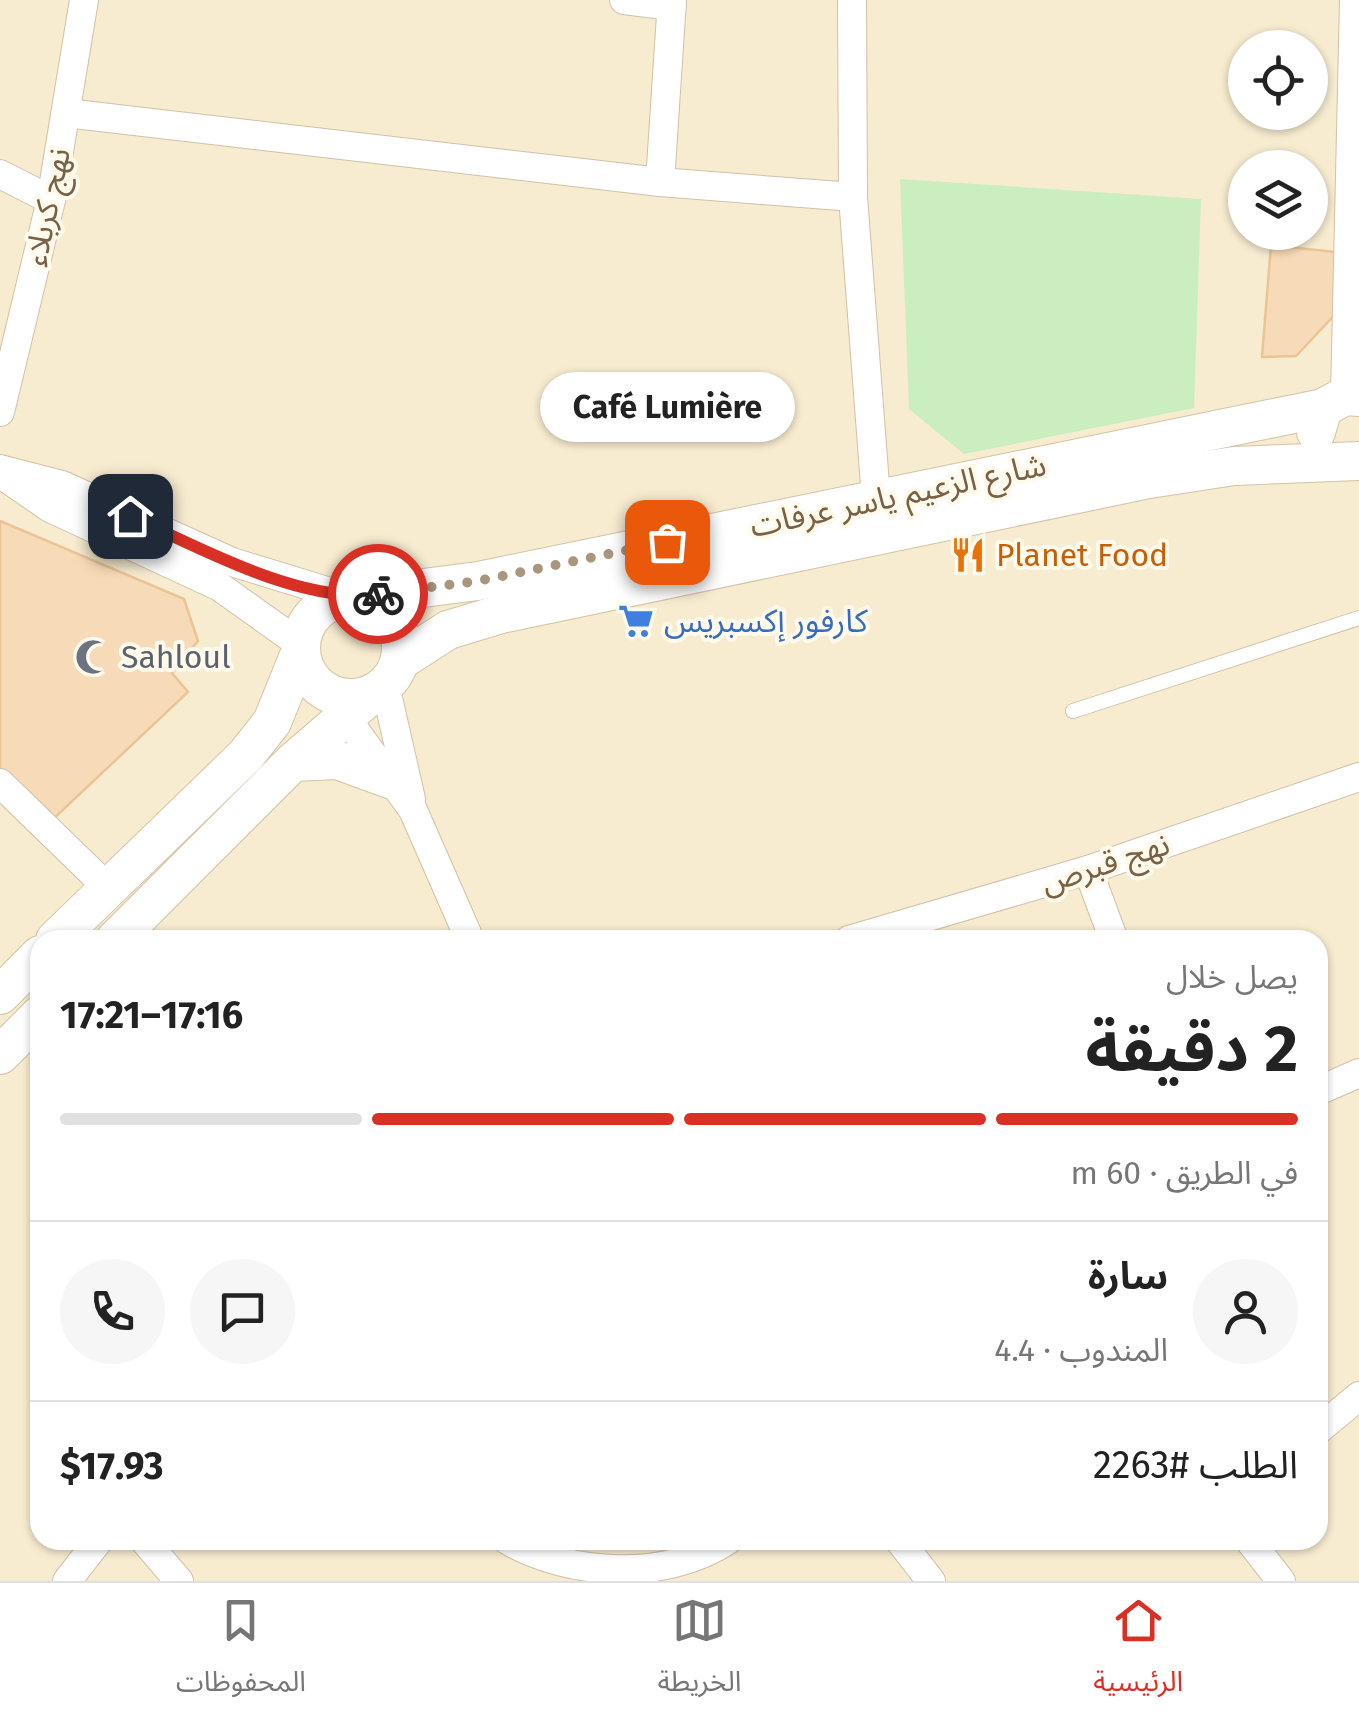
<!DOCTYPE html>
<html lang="ar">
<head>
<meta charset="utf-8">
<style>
	body { margin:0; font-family:"Fira Sans","Noto Sans Arabic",sans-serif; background:#f6f6f6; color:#222; direction:rtl; height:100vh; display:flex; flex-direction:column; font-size:38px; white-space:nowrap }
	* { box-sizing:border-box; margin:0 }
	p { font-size:32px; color:#767676 }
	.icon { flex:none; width:55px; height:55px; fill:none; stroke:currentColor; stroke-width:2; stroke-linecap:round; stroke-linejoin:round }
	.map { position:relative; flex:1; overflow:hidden; direction:ltr }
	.sheet { position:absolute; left:30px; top:930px; width:1298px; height:620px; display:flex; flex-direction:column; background:#fff; border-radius:30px; box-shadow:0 2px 8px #0004; direction:rtl }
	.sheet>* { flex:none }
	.tools { position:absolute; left:1228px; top:30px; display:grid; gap:20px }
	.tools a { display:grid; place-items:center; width:100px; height:100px; border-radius:50%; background:#fff; box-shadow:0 2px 8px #0004; font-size:50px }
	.pin { position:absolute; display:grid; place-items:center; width:85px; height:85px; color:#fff; margin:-42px; border-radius:20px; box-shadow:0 5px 15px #0006 }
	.courier { position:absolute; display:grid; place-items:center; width:100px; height:100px; margin:-50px; border:8px solid #d93025; border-radius:50%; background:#fff; color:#222; box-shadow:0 2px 12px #0007 }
	.bubble { position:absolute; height:70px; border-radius:35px; background:#fff; box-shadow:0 2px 8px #0004; font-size:32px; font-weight:700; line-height:70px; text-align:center; direction:rtl }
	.overview em { font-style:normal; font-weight:700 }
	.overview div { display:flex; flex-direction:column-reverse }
	.overview { display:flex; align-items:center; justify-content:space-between; height:170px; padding:0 30px }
	h1 { font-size:65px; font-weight:700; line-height:75px }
	.bar { display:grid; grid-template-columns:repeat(4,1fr); gap:15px 10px; align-content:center; height:120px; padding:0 30px }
	.bar i { height:12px; border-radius:8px; background:#e0e0e0 }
	.bar .active { background:#d93025 }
	.bar p { grid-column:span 4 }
	.line { display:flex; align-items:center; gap:25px; padding:0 30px; border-top:2px solid #e0e0e0 }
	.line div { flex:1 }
	.round { display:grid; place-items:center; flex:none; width:105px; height:105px; border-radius:52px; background:#f6f6f6 }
	.tab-bar { display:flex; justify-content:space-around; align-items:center; height:140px; border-top:2px solid #e0e0e0; background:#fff; font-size:28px; color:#767676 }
	.tab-bar a { display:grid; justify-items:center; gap:5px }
	.tab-bar .active { color:#d93025 }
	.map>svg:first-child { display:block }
</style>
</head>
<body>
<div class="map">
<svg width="1359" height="1581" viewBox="0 0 1359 1581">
	<rect width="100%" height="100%" fill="#fef8e3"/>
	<path fill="#f7ebd0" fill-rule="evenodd" d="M 0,0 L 1359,0 L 1359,1581 L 0,1581 ZM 1245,48 L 1310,48 L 1310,112 L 1245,112 ZM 1245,168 L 1310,168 L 1310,232 L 1245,232 ZM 40,940 L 1318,940 L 1318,1540 L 40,1540 Z"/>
	<path fill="#cbeec0" d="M 900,179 L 1201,199 L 1194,408 L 964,454 L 909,409 Z"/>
	<g fill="#f7dbb8" stroke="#ebc496" stroke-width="2.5">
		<path d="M 1271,245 L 1344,253 L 1340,309 L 1296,356 L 1262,357 Z"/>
		<path d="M 0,521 L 184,599 L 198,641 L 172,673 L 188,692 L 50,822 L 0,773 Z"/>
	</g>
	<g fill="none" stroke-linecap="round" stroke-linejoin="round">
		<defs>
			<path id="lane" d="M 1073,711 L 1359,618"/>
			<g id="street">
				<path d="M 624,0 L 672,6"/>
				<path d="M 852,0 L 853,197 L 876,498"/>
				<path d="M 66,113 L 660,182 L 853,197"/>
				<path d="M 0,174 L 51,200"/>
				<path d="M 660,182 L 672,0"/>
				<path d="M 1345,396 L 1354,0"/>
				<path d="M 0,412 L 51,200 L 84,0"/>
				<path d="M 0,469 L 62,485 L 232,562 L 346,597"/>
				<path d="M 5,477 L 50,508 L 220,587 L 300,644"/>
				<path d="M 385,685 L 411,799"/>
				<path d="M 328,693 L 413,810 L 470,940"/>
				<path d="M 0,783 L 108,888"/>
				<path d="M 1088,870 L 1114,940"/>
				<path d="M 849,940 L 1088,870 L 1359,777"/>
				<path d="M 1318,1091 L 1359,1073"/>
				<path d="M 1318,1430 L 1359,1396"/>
				<path d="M 144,1540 L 179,1581"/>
				<path d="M 507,1540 C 571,1577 667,1581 728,1540"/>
				<path d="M 899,1540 L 931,1581"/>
				<path d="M 1249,1540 L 1281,1581"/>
				<path d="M 67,1581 L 99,1540"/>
			</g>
			<g id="secondary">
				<path d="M 1316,432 L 1323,408 L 1345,396 L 1359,397"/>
				<path d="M 353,597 L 478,581 L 1323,408"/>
				<circle cx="351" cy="648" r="50"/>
				<path d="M 400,661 L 448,630 L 501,614 L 1149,479 L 1234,466 L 1359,461"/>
				<path d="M 293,762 L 337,760 L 392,780"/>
				<path d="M 55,940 L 246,755 L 272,722 L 300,653"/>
				<path d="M 115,940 L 293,762 L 373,693"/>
				<path d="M 0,995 L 40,955"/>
				<path d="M 0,1055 L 40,1015"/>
			</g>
		</defs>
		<use href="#lane" stroke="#d1c1a8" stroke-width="16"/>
		<use href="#street" stroke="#d1c1a8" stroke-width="30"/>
		<use href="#secondary" stroke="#d5c2a5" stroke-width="40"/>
		<use href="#lane" stroke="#fff" stroke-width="14"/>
		<use href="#street" stroke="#fff" stroke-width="28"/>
		<use href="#secondary" stroke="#fff" stroke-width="38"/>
	</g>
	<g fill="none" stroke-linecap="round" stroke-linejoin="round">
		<path stroke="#a8967d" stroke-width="10" stroke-dasharray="0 18" d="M 378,594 L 478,581 L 667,542"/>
		<path stroke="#d93025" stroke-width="12" d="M 130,516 C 200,548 301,604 378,594"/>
	</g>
	<defs>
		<symbol id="restaurant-bare" viewBox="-9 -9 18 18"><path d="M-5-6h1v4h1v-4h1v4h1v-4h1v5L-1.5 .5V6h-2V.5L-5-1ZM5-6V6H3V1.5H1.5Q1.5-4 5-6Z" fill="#e8710a" stroke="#fffaeb" stroke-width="2.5" paint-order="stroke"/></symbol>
		<symbol id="supermarket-bare" viewBox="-9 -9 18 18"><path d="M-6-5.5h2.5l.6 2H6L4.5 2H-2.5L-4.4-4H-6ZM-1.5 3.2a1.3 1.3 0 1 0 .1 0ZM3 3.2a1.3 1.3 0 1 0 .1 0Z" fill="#3f7fe0" stroke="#fffaeb" stroke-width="2.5" paint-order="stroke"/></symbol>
		<symbol id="mosque-bare" viewBox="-9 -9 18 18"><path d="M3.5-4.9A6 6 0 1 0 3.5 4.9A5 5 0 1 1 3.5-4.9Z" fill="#6b7280" stroke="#fffaeb" stroke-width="2.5" paint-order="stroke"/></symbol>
	</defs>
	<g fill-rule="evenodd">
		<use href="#restaurant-bare" x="943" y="530" width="50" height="50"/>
		<use href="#supermarket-bare" x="611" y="596" width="50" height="50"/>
		<use href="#mosque-bare" x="68" y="632" width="50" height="50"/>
	</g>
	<g text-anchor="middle" stroke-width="8" stroke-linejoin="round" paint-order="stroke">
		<g font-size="32" fill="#796146" stroke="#fffaeb">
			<text transform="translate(47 207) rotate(-78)" y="11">نهج كربلاء</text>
			<text transform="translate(898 495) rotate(-12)" y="11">شارع الزعيم ياسر عرفات</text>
			<text transform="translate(1105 863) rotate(-18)" y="11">نهج قبرص</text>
		</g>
		<g font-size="32" fill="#c56008" stroke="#fffaeb" text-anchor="start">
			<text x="996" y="566">Planet Food</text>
		</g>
		<g font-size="32" fill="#366cbe" stroke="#fffaeb" text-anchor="start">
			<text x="664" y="632">كارفور إكسبريس</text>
		</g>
		<g font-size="32" fill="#5b616d" stroke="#fffaeb" text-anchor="start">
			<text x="121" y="668">Sahloul</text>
		</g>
	</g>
</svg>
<div class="tools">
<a><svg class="icon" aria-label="locate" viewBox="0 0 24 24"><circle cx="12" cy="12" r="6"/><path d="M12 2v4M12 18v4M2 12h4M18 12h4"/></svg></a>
<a><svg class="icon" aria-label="layers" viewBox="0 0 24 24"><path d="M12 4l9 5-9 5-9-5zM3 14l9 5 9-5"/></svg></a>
</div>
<div class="pin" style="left:667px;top:542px;background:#ea580c"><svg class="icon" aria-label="bag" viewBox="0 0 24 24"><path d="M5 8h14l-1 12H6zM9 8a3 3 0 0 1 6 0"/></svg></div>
<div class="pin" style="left:130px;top:516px;background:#1f2937"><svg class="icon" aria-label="home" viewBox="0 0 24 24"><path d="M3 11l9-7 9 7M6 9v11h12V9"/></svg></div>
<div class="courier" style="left:378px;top:594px"><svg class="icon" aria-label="bike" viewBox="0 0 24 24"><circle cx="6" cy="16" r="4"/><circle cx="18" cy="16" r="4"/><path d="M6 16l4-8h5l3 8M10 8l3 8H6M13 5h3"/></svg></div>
<div class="bubble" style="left:540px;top:372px;width:255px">Café Lumière</div>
<section class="sheet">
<div class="overview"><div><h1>2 دقيقة</h1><p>يصل خلال</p></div><em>17:16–17:21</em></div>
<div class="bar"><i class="active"></i><i class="active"></i><i class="active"></i><i></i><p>في الطريق · 60 m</p></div>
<div class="line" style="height:180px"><a class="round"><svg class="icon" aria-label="person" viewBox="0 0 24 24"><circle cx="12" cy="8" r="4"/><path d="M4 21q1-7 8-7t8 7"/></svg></a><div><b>سارة</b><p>المندوب · 4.4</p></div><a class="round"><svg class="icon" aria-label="chat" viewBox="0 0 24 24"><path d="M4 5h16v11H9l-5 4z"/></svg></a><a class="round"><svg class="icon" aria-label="phone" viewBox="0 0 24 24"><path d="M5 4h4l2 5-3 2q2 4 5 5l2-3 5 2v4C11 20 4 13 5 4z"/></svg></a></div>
<div class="line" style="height:130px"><div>الطلب #2263</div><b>$17.93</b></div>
</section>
</div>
<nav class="tab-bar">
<a class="active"><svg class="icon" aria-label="home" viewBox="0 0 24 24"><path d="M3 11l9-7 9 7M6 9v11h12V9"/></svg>الرئيسية</a>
<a><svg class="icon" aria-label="map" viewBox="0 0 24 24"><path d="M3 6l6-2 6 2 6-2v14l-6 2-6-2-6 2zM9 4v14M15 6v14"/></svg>الخريطة</a>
<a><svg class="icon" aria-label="saved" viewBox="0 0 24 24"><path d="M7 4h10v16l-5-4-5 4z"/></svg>المحفوظات</a>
</nav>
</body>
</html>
